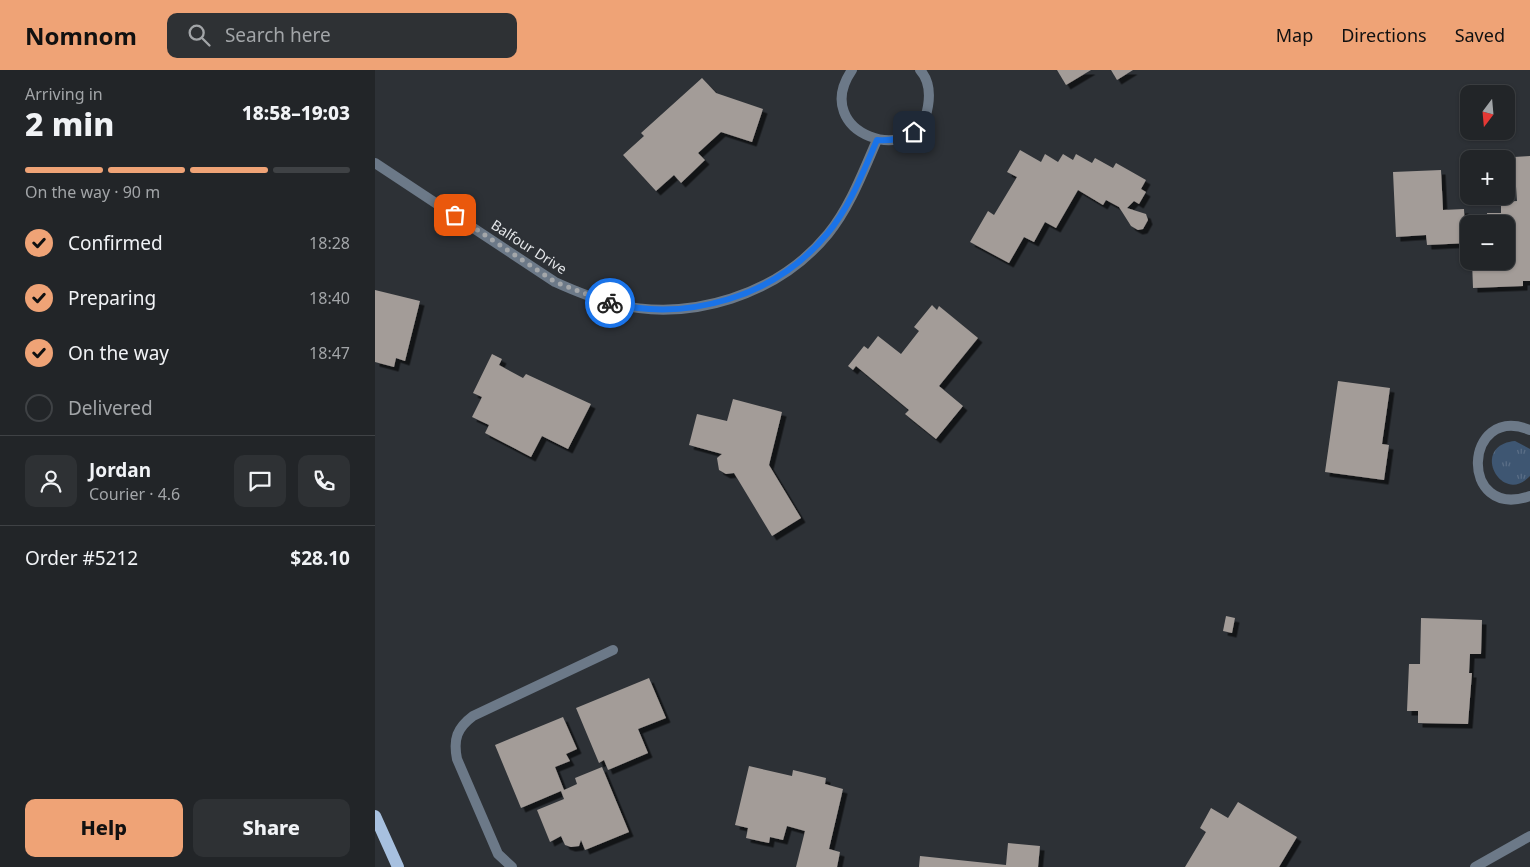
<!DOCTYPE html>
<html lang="en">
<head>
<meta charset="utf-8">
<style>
	body { margin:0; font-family:"Noto Sans",sans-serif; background:#2e3134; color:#f1f3f6; height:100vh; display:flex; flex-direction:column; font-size:19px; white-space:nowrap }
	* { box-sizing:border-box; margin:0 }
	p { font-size:16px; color:#a2a5a8 }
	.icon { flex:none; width:28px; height:28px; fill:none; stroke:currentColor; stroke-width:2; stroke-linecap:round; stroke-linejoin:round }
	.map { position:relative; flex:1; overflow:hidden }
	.details { display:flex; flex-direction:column; background:#222528; width:375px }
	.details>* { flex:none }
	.needle { width:32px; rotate:196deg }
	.fabs { position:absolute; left:1085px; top:15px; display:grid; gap:10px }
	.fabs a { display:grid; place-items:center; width:55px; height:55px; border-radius:10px; background:#222528; box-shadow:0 1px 4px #0004,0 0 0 1px #3f4245; font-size:25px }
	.pin { position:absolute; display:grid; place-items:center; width:42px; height:42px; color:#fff; margin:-21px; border-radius:10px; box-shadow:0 2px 8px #0006 }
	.courier { position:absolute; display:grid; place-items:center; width:50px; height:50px; margin:-25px; border:4px solid #1a73e8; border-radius:50%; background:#fff; color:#222; box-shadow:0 1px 6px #0007 }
	.overview em { font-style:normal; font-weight:800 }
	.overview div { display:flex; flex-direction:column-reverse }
	.overview { display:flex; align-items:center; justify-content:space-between; height:85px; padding:0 25px }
	h1 { font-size:32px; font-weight:800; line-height:38px }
	.bar { display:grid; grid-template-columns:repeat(4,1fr); gap:8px 5px; align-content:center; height:60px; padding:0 25px }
	.bar i { height:6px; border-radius:4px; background:#3f4245 }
	.bar .active { background:#efa376 }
	.bar p { grid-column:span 4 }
	.line { display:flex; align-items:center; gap:12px; padding:0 25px; border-top:1px solid #3f4245 }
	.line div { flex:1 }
	.round { display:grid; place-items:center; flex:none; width:52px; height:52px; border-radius:10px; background:#2e3134 }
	ol { padding:0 25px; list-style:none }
	li { display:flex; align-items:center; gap:15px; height:55px }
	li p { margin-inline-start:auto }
	li .icon { padding:5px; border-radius:50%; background:#efa376; color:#111; stroke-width:4 }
	li:last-child { color:#a2a5a8 }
	li i { width:28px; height:28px; border:2px solid #3f4245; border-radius:50% }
	.cta { display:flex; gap:10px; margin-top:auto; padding:10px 25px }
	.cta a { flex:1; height:58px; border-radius:10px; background:#efa376; color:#111; font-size:20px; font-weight:800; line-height:58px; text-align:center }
	.cta a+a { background:#2e3134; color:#f1f3f6 }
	header { display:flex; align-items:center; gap:30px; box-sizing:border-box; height:70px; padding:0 25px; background:#efa376; color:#111 }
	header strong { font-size:24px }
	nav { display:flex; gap:28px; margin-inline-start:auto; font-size:18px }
	.search { width:350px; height:45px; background:#2e3134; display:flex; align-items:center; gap:12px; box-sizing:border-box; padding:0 18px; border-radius:10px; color:#a2a5a8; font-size:19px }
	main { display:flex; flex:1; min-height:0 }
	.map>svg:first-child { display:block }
</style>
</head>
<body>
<header>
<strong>Nomnom</strong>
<div class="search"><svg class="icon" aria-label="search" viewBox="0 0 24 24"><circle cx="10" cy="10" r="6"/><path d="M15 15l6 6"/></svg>Search here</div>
<nav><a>Map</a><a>Directions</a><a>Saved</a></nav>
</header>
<main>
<section class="details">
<div class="overview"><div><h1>2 min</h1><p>Arriving in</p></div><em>18:58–19:03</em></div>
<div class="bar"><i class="active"></i><i class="active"></i><i class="active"></i><i></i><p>On the way · 90 m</p></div>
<ol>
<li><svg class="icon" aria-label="check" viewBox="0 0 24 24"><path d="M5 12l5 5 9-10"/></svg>Confirmed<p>18:28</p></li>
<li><svg class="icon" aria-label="check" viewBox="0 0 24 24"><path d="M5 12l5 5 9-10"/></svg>Preparing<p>18:40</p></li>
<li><svg class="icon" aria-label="check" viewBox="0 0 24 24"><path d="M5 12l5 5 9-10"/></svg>On the way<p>18:47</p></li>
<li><i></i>Delivered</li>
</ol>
<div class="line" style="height:90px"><a class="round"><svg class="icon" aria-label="person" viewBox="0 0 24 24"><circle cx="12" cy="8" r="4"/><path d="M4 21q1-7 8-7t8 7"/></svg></a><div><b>Jordan</b><p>Courier · 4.6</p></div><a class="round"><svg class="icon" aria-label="chat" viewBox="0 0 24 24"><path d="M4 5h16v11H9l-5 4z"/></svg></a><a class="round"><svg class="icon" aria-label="phone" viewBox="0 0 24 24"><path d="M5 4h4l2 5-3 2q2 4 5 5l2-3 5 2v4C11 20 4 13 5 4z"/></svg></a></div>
<div class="line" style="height:65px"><div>Order #5212</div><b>$28.10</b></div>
<div class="cta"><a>Help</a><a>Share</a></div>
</section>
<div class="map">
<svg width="1155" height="797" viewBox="0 0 1155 797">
	<defs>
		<pattern id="grass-tufts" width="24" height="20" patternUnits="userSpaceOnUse" patternTransform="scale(1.25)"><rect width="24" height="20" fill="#3e5672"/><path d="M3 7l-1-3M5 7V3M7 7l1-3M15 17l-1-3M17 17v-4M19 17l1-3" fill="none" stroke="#5a6e86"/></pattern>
		<filter id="shadow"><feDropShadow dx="4.5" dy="4.5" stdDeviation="0" flood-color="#0009"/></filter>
	</defs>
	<rect width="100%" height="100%" fill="#2d3136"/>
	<path fill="url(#grass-tufts)" d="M 1140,371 L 1155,379 L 1155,406 C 1126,437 1094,375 1140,371 Z"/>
	<g fill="#a39c98" filter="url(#shadow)">
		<path d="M 682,0 L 716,0 L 691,15 Z"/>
		<path d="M 736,0 L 758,0 L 742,10 Z"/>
		<path d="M 327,8 L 341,23 L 388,39 L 377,72 L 346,62 L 323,83 L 330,90 L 306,113 L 299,105 L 281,121 L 248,85 L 269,66 L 266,63 Z"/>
		<path d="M 645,80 L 666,92 L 670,84 L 683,92 L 688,84 L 698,90 L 701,84 L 717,93 L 720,88 L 738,98 L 741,93 L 771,110 L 766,119 L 771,122 L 764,134 L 759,131 L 752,138 L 771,144 L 773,150 L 768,159 L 763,160 L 756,156 L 744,137 L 731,130 L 728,135 L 703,120 L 681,158 L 670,152 L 659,172 L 649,167 L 634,193 L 595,172 L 613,141 L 619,145 L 642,107 L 632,102 Z"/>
		<path d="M 1155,86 L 1155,211 L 1148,211 L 1148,216 L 1098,218 L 1097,191 L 1131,191 L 1131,154 L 1113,154 L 1112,143 L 1126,143 L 1126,132 L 1142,131 L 1139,87 Z"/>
		<path d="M 1066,100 L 1068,140 L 1089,139 L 1090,158 L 1094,158 L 1094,173 L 1052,175 L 1051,165 L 1021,167 L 1018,102 Z"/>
		<path d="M 1104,126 L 1126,126 L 1126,129 L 1104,130 Z"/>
		<path d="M 0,220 L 45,231 L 30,291 L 21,288 L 19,297 L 0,292 Z"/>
		<path d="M 557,235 L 562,240 L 564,236 L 603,268 L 564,316 L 588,336 L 561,369 L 530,344 L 534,340 L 481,296 L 478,300 L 473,296 L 489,276 L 493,279 L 503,266 L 526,284 L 544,261 L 539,257 Z"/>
		<path d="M 117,284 L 127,289 L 124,295 L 148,308 L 151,304 L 216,334 L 193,379 L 167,366 L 156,387 L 110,363 L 114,355 L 97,347 L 107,327 L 98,323 Z"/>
		<path d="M 963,311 L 1015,318 L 1007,374 L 1014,375 L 1009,410 L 950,402 Z"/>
		<path d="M 358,329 L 407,342 L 394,395 L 426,448 L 397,466 L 359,403 L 351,404 L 344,400 L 342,388 L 347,384 L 314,375 L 322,344 L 352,351 Z"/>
		<path d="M 851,546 L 860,548 L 857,563 L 848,561 Z"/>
		<path d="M 1046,548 L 1107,550 L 1106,584 L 1095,584 L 1094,603 L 1097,603 L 1093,654 L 1043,653 L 1043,641 L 1032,641 L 1034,594 L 1045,594 Z"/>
		<path d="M 274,608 L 291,648 L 263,659 L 273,683 L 233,700 L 229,690 L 224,693 L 201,638 Z"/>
		<path d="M 188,647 L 202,679 L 191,684 L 195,691 L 180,697 L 189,720 L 202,714 L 200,708 L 227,697 L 254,762 L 210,780 L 206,770 L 204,776 L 196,777 L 190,775 L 186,766 L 175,772 L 162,740 L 189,729 L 186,721 L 146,738 L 120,675 Z"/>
		<path d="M 374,696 L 417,706 L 418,700 L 451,708 L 450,714 L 468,719 L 454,779 L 465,782 L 462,797 L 421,797 L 430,761 L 412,756 L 408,770 L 395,767 L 394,773 L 371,768 L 373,758 L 360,755 Z"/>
		<path d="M 863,732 L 922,767 L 904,797 L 810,797 L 831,762 L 825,758 L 836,738 L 853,748 Z"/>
		<path d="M 633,773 L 665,776 L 663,797 L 544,797 L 545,786 L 631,795 Z"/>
	</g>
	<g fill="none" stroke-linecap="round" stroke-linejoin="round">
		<path stroke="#6c7988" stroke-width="10" d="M 137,797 L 123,784 L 82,689 C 78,669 82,658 98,646 L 238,580"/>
		<g stroke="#6c7988" stroke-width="10">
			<path d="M 477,0 C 433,64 543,101 553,36 C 555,24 554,10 545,0"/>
			<path d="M 0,93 L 180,212 C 200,221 219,229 240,234 C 316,252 403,225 453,164 C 475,137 488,102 502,70"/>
			<path d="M 1155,360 C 1088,333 1083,451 1155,426"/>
			<path d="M 1100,797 L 1155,766"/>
		</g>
		<path stroke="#a7c0df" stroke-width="12" d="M 0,746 L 23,797"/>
	</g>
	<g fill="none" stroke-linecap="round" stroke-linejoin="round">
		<path stroke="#a4a7aa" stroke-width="5" stroke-dasharray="0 9" d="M 80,145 L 180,212 L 235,233"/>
		<path stroke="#1a73e8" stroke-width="6" d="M 235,233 C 313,252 400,227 452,164 C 475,137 488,102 502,70 C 516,71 526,69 539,62"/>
	</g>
	<g text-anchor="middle" stroke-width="5" stroke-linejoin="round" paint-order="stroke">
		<g font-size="14" fill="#e4e6e9" stroke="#2d3136">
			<text transform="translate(154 177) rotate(33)" y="5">Balfour Drive</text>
		</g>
	</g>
</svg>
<div class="fabs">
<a><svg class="needle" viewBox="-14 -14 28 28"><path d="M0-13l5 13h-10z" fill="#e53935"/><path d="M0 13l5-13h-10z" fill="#a2a5a8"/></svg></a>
<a>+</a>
<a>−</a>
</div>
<div class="pin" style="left:80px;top:145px;background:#ea580c"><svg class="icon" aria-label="bag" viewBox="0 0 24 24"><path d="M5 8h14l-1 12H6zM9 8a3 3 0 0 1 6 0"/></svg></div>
<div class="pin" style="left:539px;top:62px;background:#1f2937"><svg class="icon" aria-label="home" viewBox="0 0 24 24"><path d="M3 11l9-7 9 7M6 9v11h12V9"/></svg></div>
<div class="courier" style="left:235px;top:233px"><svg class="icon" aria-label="bike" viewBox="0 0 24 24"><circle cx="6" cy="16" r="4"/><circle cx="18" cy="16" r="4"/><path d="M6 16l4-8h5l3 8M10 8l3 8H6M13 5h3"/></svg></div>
</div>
</main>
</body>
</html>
